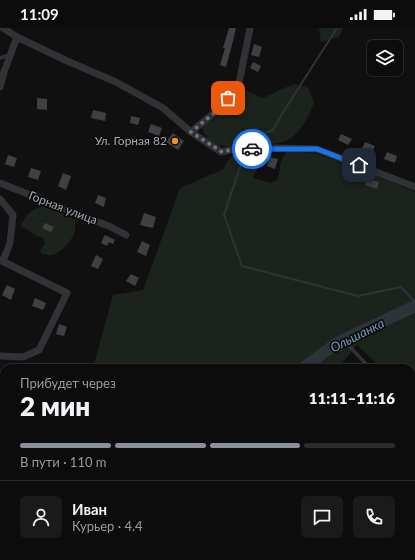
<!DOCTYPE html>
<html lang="ru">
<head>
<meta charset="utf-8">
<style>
	body { margin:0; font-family:Lato,sans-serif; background:#1a1a1b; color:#f1f3f6; height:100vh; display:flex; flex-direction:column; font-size:15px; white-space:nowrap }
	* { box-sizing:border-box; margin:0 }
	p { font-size:13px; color:#9a9b9d }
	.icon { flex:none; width:22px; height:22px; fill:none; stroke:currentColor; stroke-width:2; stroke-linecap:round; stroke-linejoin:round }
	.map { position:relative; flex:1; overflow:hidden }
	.drawer { position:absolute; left:0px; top:336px; width:415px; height:196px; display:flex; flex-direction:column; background:#0c0c0d; border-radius:12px 12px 0 0; box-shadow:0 1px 3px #0004,0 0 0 1px #2c2c2e }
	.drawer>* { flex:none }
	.buttons { position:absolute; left:367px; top:12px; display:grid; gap:8px }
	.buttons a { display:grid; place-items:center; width:36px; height:36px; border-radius:6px; background:#0c0c0d; box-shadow:0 1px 3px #0004,0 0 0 1px #2c2c2e; font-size:20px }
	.pin { position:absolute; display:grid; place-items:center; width:34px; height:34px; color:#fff; margin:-17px; border-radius:8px; box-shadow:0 2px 6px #0006 }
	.courier { position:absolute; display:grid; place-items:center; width:40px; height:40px; margin:-20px; border:3px solid #1a73e8; border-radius:50%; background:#fff; color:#222; box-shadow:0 1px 5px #0007 }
	.head em { font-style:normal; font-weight:800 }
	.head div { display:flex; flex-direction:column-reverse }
	.head { display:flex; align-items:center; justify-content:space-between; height:68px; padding:0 20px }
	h1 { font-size:26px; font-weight:800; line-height:30px }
	.bar { display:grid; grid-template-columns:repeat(4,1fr); gap:6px 4px; align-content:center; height:48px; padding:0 20px }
	.bar i { height:5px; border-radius:3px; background:#2c2c2e }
	.bar .on { background:#8c9099 }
	.bar p { grid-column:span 4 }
	.line { display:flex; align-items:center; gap:10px; padding:0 20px; border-top:1px solid #2c2c2e }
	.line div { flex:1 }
	.round { display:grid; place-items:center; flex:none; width:42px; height:42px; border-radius:6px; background:#1a1a1b }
	.status { display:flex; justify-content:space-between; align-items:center; height:28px; padding:0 20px; background:#0c0c0d; direction:ltr }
	.status svg { height:11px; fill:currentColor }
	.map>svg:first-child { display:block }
</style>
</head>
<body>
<div class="status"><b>11:09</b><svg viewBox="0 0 49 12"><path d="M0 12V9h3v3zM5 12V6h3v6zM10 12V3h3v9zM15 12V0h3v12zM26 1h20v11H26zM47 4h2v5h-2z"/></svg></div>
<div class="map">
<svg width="415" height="532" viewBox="0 0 415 532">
	<rect width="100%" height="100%" fill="#101011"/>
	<g fill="#1c231c">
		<path d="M 319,0 L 343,0 L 339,9 L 321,14 Z"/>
		<path d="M 295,56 L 308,59 L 314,75 C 308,89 302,104 288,112 C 278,118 229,120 217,117 C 211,114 202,106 202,99 L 224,84 L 242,61 L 263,70 L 272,66 L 279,62 Z"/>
		<path d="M 237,124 L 265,125 C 262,134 256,141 253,150 L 271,155 L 278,151 L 281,133 L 286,124 L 299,124 L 317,126 L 352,138 L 415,164 L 415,417 L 411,416 L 411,340 L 378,340 L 377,336 L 357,317 L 338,340 L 93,340 L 113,267 L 143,262 L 180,160 L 224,141 C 226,133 230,129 237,124 Z"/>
		<path d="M 42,178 L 69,187 L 75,192 C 75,195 76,198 75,202 C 74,210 63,223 55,226 C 51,228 47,227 42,226 L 40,222 L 45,215 L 43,210 L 36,208 L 21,198 C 26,187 30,182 42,178 Z"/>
		<path d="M 4,367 L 4,512 L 0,512 L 0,368 Z"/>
		<path d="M 36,528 L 121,528 L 118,532 L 97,532 L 89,530 L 78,532 L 40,532 Z"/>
	</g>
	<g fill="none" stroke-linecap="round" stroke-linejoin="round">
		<g stroke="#2a3439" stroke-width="2">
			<path d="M 250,120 L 253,113 L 259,108 L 273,102 L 282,86 L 337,0"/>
			<path d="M 248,123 L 240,139 L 224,187 L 242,238 L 358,268 L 401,259 L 415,274"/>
		</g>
		<g stroke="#2a3439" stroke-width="12">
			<path d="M 303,340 L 337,315 L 415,278"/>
			<path d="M 0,396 L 4,396"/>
		</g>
	</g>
	<g fill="#3f4044">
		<path d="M 229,0 L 236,0 L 234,9 L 226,39 L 220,37 L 225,20 L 223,20 Z"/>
		<path d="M 254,16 L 262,19 L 259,29 L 251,27 Z"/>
		<path d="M 253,34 L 261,38 L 258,44 L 250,40 Z"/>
		<path d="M 37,70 L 47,71 L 47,82 L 37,81 Z"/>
		<path d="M 93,82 L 106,85 L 105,93 L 91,90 Z"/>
		<path d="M 131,88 L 140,90 L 138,97 L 130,95 Z"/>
		<path d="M 151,96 L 162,100 L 159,108 L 148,104 Z"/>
		<path d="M 173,105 L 184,113 L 178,122 L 166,114 Z"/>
		<path d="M 341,106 L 352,111 L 348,117 L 338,112 Z"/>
		<path d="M 365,114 L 375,118 L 371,127 L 361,123 Z"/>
		<path d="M 387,124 L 397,128 L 395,135 L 384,131 Z"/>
		<path d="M 8,127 L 17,130 L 14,139 L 5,136 Z"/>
		<path d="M 269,129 L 278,131 L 275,141 L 267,138 Z"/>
		<path d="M 31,140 L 41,143 L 38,152 L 28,149 Z"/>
		<path d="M 63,145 L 71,148 L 66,162 L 58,158 Z"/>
		<path d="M 368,151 L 379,154 L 377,161 L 365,157 Z"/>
		<path d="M 98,167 L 106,170 L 104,179 L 95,175 Z"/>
		<path d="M 144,185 L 156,189 L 153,200 L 140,197 Z"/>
		<path d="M 45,195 L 54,199 L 51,204 L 42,200 Z"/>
		<path d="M 105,207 L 115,212 L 113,216 L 109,214 L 107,218 L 101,215 Z"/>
		<path d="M 142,213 L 150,217 L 146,228 L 137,224 Z"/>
		<path d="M 96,227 L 103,231 L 98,241 L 91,238 Z"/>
		<path d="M 131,246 L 139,250 L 135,258 L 126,253 Z"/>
		<path d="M 7,257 L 15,261 L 11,272 L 2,267 Z"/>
		<path d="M 35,270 L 46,275 L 43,282 L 32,278 Z"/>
		<path d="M 59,296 L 67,299 L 64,308 L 56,306 Z"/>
	</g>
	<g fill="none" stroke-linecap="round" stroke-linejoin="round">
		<g stroke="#313236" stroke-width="3.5">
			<path d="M 0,30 L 9,27"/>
			<path d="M 350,319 L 367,337 L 368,340"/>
			<path d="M 411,480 L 415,491"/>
			<path d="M 256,532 L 257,528"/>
		</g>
		<g stroke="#313236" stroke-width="7">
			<path d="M 3,0 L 17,9 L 65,32 L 116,54 L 163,80 L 191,104 L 221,124 L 234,121 L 278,120 L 317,121 L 415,159"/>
			<path d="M 0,59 L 4,44 L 17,9"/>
			<path d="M 191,104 L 219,81 L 238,60 L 250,0"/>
			<path d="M 0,155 L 111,199 L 126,207"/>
			<path d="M 0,171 L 13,187 L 10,215 L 3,233"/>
			<path d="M 0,232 L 67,265 L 39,322 L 23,329 L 0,328"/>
			<path d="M 411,503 L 415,504"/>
		</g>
	</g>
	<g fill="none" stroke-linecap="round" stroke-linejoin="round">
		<path stroke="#6e737a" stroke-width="4" stroke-dasharray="0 7.2" d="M 228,70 L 219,81 L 191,104 L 222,124 L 234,121 L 252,121"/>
		<path stroke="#1a73e8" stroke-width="5" d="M 252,121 L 317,121 L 359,137"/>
	</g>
	<circle fill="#ee8f2a" stroke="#0b0b0c" stroke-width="1.5" cx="175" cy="113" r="4"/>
	<g text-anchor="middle" stroke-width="3.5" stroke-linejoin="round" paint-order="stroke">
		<g font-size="12" fill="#a1a9b2" stroke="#0b0b0c" text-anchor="end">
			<text x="167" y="117">Ул. Горная 82</text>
		</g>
		<g font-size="12" fill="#a1a9b2" stroke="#0b0b0c">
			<text transform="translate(63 180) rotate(21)" y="4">Горная улица</text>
		</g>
		<g font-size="13" font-style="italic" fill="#779cad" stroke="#0b0b0c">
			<text transform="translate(357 307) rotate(-27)" y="5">Ольшанка</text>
		</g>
	</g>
</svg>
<div class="buttons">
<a><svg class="icon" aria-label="layers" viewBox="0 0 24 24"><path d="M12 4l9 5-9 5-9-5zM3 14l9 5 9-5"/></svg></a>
</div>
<div class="pin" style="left:228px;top:70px;background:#ea580c"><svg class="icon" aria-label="bag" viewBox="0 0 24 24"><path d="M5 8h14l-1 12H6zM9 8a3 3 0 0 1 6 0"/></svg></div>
<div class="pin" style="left:359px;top:137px;background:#1f2937"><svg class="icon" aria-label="home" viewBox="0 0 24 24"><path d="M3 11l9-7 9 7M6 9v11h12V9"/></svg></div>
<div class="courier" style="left:252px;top:121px"><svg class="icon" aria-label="car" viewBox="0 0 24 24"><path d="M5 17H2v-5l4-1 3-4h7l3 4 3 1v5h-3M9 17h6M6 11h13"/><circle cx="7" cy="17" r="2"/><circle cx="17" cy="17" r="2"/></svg></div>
<section class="drawer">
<div class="head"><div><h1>2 мин</h1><p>Прибудет через</p></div><em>11:11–11:16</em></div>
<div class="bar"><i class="on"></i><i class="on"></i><i class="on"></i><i></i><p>В пути · 110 m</p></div>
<div class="line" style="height:72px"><a class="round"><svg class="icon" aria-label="person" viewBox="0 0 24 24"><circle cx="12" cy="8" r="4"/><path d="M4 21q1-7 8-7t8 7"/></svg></a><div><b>Иван</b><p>Курьер · 4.4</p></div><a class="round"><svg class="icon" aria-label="chat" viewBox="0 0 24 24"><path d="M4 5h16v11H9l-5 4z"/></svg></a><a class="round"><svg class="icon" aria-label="phone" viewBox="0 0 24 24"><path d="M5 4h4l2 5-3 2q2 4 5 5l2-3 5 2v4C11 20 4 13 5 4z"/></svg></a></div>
</section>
</div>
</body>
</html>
